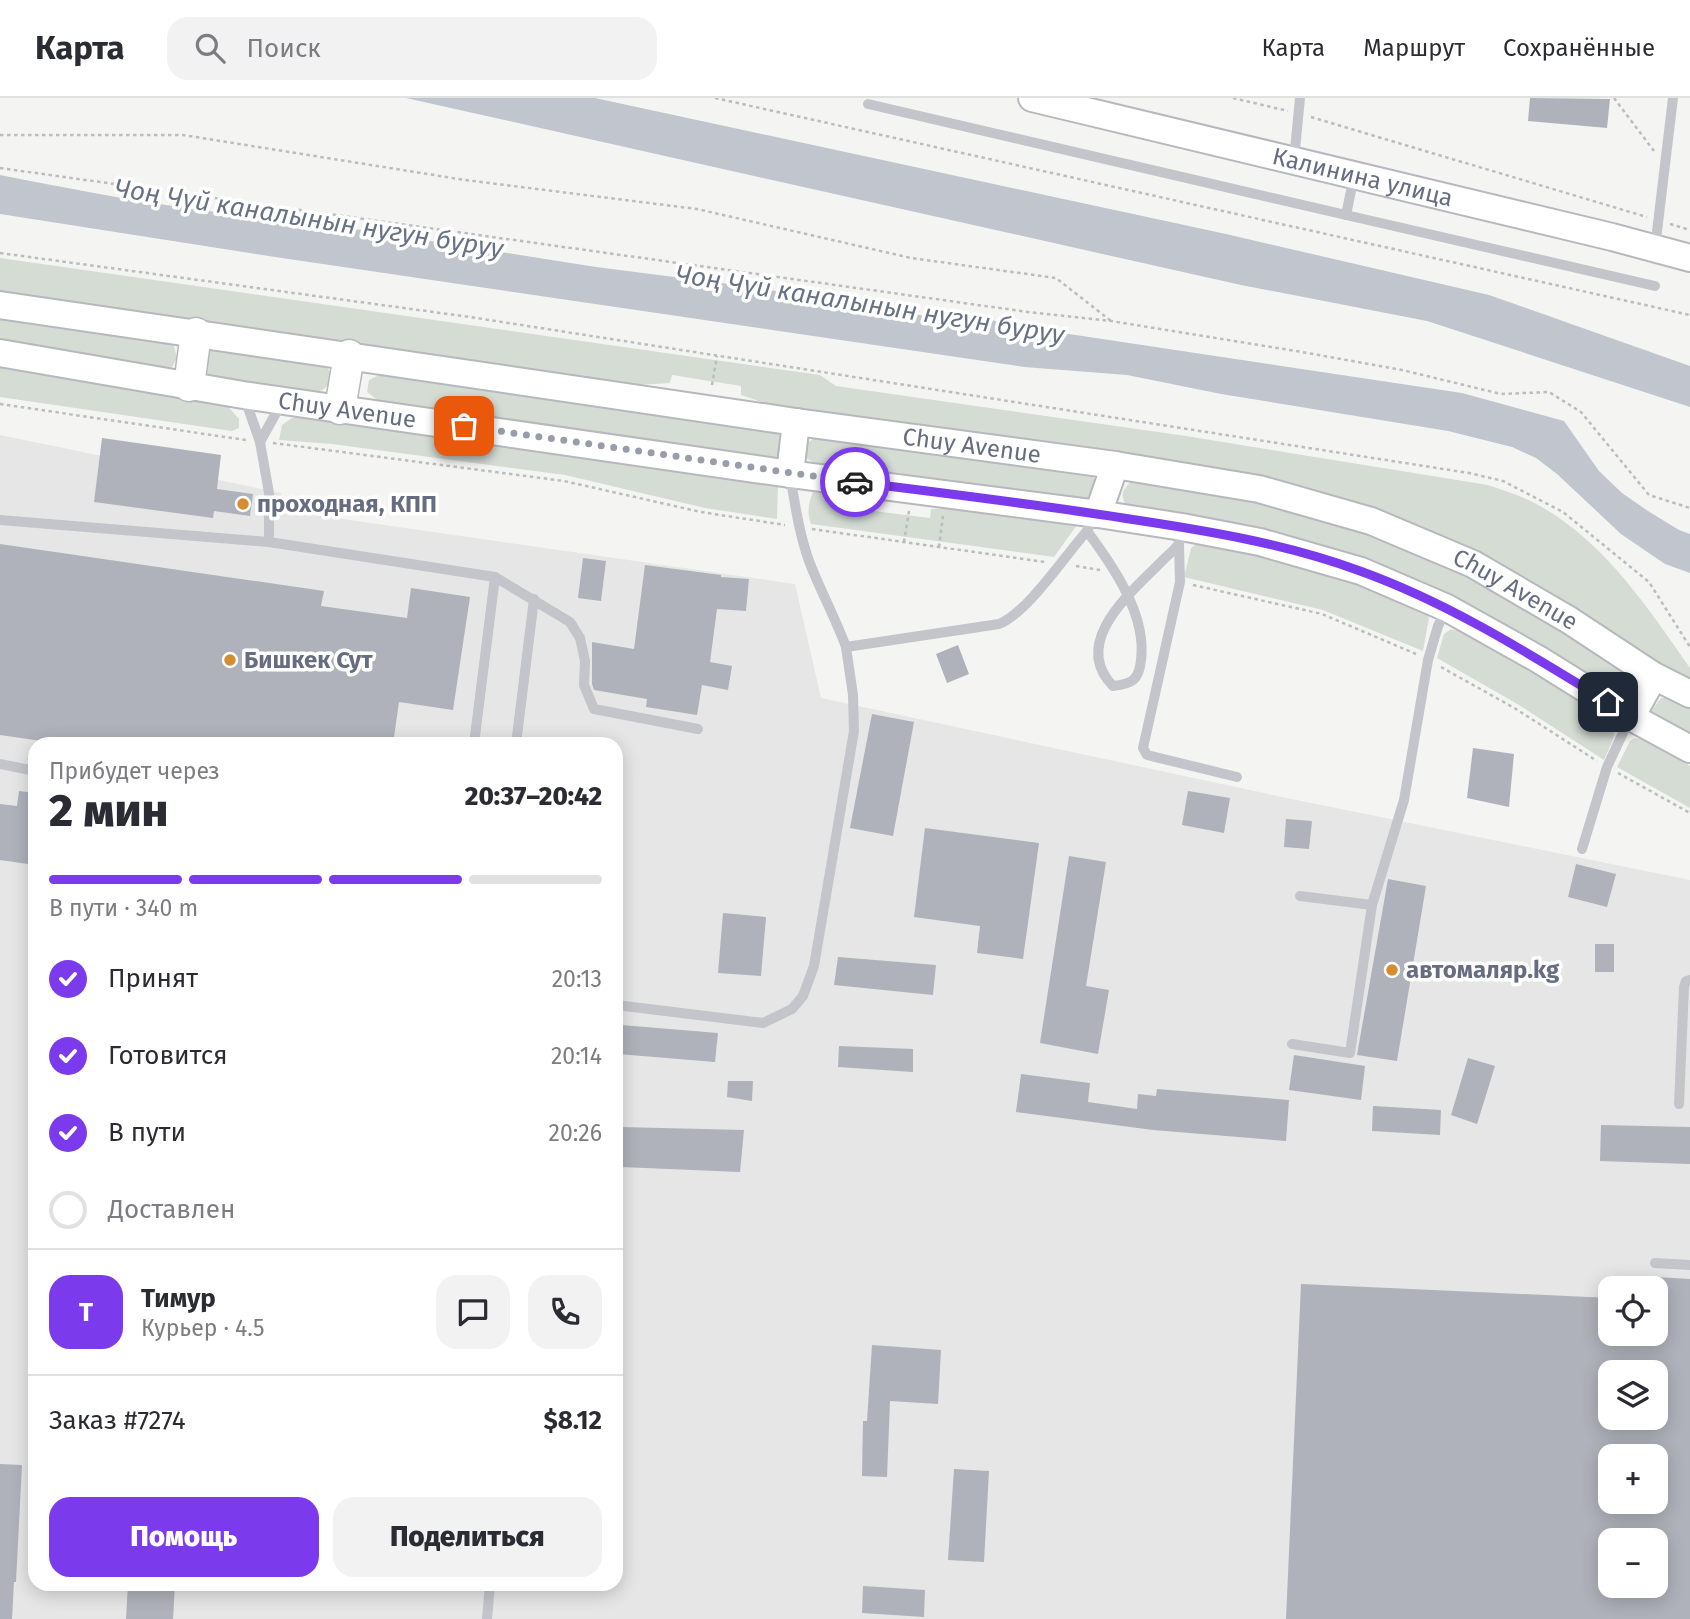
<!DOCTYPE html>
<html lang="ru">
<head>
<meta charset="utf-8">
<style>
	body { margin:0; font-family:"Fira Sans",sans-serif; background:#f2f2f3; color:#2b2b33; height:100vh; display:flex; flex-direction:column; font-size:26px; white-space:nowrap }
	* { box-sizing:border-box; margin:0 }
	p { font-size:23px; color:#7c7c81 }
	.icon { flex:none; width:38px; height:38px; fill:none; stroke:currentColor; stroke-width:2; stroke-linecap:round; stroke-linejoin:round }
	.map { position:relative; flex:1; overflow:hidden }
	.details { position:absolute; left:28px; top:639px; width:595px; height:854px; display:flex; flex-direction:column; background:#fff; border-radius:21px; box-shadow:0 4px 18px #0003 }
	.details>* { flex:none }
	.buttons { position:absolute; left:1598px; top:1178px; display:grid; gap:14px }
	.buttons a { display:grid; place-items:center; width:70px; height:70px; border-radius:14px; background:#fff; box-shadow:0 4px 18px #0003; font-size:35px }
	.pin { position:absolute; display:grid; place-items:center; width:60px; height:60px; color:#fff; margin:-30px; border-radius:14px; box-shadow:0 4px 10px #0006 }
	.courier { position:absolute; display:grid; place-items:center; width:70px; height:70px; margin:-35px; border:5px solid #7c3aed; border-radius:50%; background:#fff; color:#222; box-shadow:0 2px 9px #0007 }
	.overview em { font-style:normal; font-weight:800 }
	.overview div { display:flex; flex-direction:column-reverse }
	.overview { display:flex; align-items:center; justify-content:space-between; height:119px; padding:0 21px }
	h1 { font-size:46px; font-weight:800; line-height:52px }
	.bar { display:grid; grid-template-columns:repeat(4,1fr); gap:10px 7px; align-content:center; height:84px; padding:0 21px }
	.bar i { height:9px; border-radius:5px; background:#e1e1e2 }
	.bar .on { background:#7c3aed }
	.bar p { grid-column:span 4 }
	.line { display:flex; align-items:center; gap:18px; padding:0 21px; border-top:2px solid #e1e1e2 }
	.line div { flex:1 }
	.round { display:grid; place-items:center; flex:none; width:74px; height:74px; border-radius:21px; background:#f2f2f3 }
	ol { padding:0 21px; list-style:none }
	li { display:flex; align-items:center; gap:21px; height:77px }
	li p { margin-inline-start:auto }
	li .icon { padding:7px; border-radius:50%; background:#7c3aed; color:#fff; stroke-width:4 }
	li:last-child { color:#7c7c81 }
	li i { width:38px; height:38px; border:4px solid #e1e1e2; border-radius:50% }
	.action { display:flex; gap:14px; margin-top:auto; padding:14px 21px }
	.action a { flex:1; height:80px; border-radius:21px; background:#7c3aed; color:#fff; font-size:28px; font-weight:800; line-height:80px; text-align:center }
	.action a+a { background:#f2f2f3; color:#2b2b33 }
	header { display:flex; align-items:center; gap:42px; box-sizing:border-box; height:98px; padding:0 35px; background:#fff; border-bottom:2px solid #e1e1e2 }
	header strong { font-size:33px }
	nav { display:flex; gap:38px; margin-inline-start:auto; font-size:24px }
	.search { width:490px; height:63px; background:#f2f2f3; display:flex; align-items:center; gap:18px; box-sizing:border-box; padding:0 24px; border-radius:21px; color:#7c7c81; font-size:26px }
	.map>svg:first-child { display:block }
</style>
</head>
<body>
<header>
<strong>Карта</strong>
<div class="search"><svg class="icon" aria-label="search" viewBox="0 0 24 24"><circle cx="10" cy="10" r="6"/><path d="M15 15l6 6"/></svg>Поиск</div>
<nav><a>Карта</a><a>Маршрут</a><a>Сохранённые</a></nav>
</header>
<div class="map">
<svg width="1690" height="1521" viewBox="0 0 1690 1521">
	<rect width="100%" height="100%" fill="#f4f5f2"/>
	<path fill="#e5e6e5" fill-rule="evenodd" d="M 0,337 L 281,395 L 280,412 L 795,486 L 821,600 L 1282,699 L 1690,782 L 1690,1521 L 0,1521 ZM 35,646 L 616,646 L 616,1486 L 35,1486 ZM 1610,1190 L 1656,1190 L 1656,1236 L 1610,1236 ZM 1610,1274 L 1656,1274 L 1656,1320 L 1610,1320 ZM 1610,1358 L 1656,1358 L 1656,1404 L 1610,1404 ZM 1610,1442 L 1656,1442 L 1656,1488 L 1610,1488 Z"/>
	<g fill="#d4dcd4">
		<path d="M 0,160 L 820,277 L 836,288 L 1186,338 L 1488,387 C 1506,393 1525,399 1542,409 C 1606,446 1649,511 1690,570 L 1690,583 L 1376,413 L 781,311 L 741,297 L 741,288 L 672,277 L 670,285 L 637,287 L 0,193 Z"/>
		<path d="M 0,216 L 169,242 L 174,248 L 177,260 L 171,271 L 0,247 Z"/>
		<path d="M 209,249 L 325,266 C 335,278 331,291 316,294 L 210,280 L 205,275 Z"/>
		<path d="M 0,268 L 224,304 L 239,321 L 239,330 L 232,333 L 0,299 Z"/>
		<path d="M 385,274 L 777,332 L 783,348 L 776,361 L 379,303 L 367,294 L 369,282 Z"/>
		<path d="M 313,317 L 778,385 L 777,421 L 705,410 L 565,377 L 332,346 L 279,342 L 282,327 L 292,320 Z"/>
		<path d="M 821,339 L 1092,377 C 1099,386 1095,392 1090,401 L 1083,403 L 818,367 L 806,360 C 801,347 809,341 821,339 Z"/>
		<path d="M 1132,383 L 1233,398 L 1372,435 L 1436,461 L 1496,491 L 1629,574 C 1633,584 1631,595 1620,597 L 1485,517 L 1126,407 C 1119,396 1124,390 1132,383 Z"/>
		<path d="M 822,390 L 859,403 L 858,411 L 930,420 L 931,411 L 963,410 L 1077,427 L 1054,459 L 811,426 C 807,414 808,406 813,394 Z"/>
		<path d="M 1199,444 C 1278,458 1352,481 1426,514 L 1429,520 L 1423,553 L 1323,512 L 1184,479 L 1191,450 Z"/>
		<path d="M 1451,531 L 1472,537 L 1606,616 C 1622,631 1611,645 1604,662 L 1519,607 L 1437,560 L 1444,536 Z"/>
		<path d="M 1661,600 L 1668,600 L 1690,610 L 1690,642 L 1650,620 L 1651,613 Z"/>
		<path d="M 1635,640 L 1646,642 L 1690,668 L 1690,710 L 1617,669 L 1630,643 Z"/>
	</g>
	<g fill="#c1c6ce">
		<path d="M 406,0 L 595,0 L 1226,136 L 1489,197 L 1690,268 L 1690,309 L 1427,223 L 1241,187 Z"/>
		<path d="M 0,77 C 96,96 194,115 292,121 L 596,169 L 745,188 L 956,223 L 986,221 L 1029,230 L 1462,295 L 1564,323 L 1599,373 L 1622,395 L 1648,413 L 1679,432 L 1690,436 L 1690,475 L 1665,466 L 1621,436 L 1557,376 L 1536,360 L 1512,349 L 1448,333 L 1221,296 L 1127,277 L 1024,269 L 275,159 L 0,116 Z"/>
	</g>
	<g fill="#afb2ba" fill-rule="evenodd">
		<path d="M 1530,0 L 1610,1 L 1607,30 L 1528,23 Z"/>
		<path d="M 102,340 L 221,357 L 217,391 L 253,396 L 250,418 L 214,413 L 213,420 L 94,404 Z"/>
		<path d="M 0,446 L 324,493 L 321,508 L 407,520 L 411,490 L 470,499 L 453,612 L 399,604 L 393,646 L 62,646 L 0,637 Z"/>
		<path d="M 583,460 L 606,463 L 601,503 L 578,500 Z"/>
		<path d="M 645,467 L 721,477 L 721,479 L 749,481 L 746,513 L 717,511 L 710,564 L 732,568 L 728,592 L 702,587 L 697,617 L 646,609 L 647,601 L 594,592 L 592,586 L 592,544 L 634,551 Z"/>
		<path d="M 958,547 L 969,576 L 947,585 L 936,556 Z"/>
		<path d="M 872,616 L 914,624 L 893,738 L 850,730 Z"/>
		<path d="M 1473,650 L 1514,656 L 1509,709 L 1467,700 Z"/>
		<path d="M 19,693 L 35,695 L 35,767 L 0,762 L 0,706 L 17,708 Z"/>
		<path d="M 1188,693 L 1230,700 L 1224,735 L 1182,727 Z"/>
		<path d="M 1286,721 L 1312,723 L 1309,751 L 1284,749 Z"/>
		<path d="M 925,730 L 1039,745 L 1023,861 L 977,855 L 980,828 L 914,819 Z"/>
		<path d="M 1069,758 L 1106,764 L 1086,888 L 1109,892 L 1098,956 L 1040,945 Z"/>
		<path d="M 1576,766 L 1616,776 L 1607,809 L 1568,799 Z"/>
		<path d="M 1388,781 L 1426,788 L 1397,963 L 1357,957 Z"/>
		<path d="M 723,815 L 766,819 L 761,878 L 718,875 Z"/>
		<rect x="1595" y="846" width="19" height="28"/>
		<path d="M 838,859 L 936,867 L 933,897 L 834,887 Z"/>
		<path d="M 621,927 L 718,935 L 715,964 L 618,956 Z"/>
		<path d="M 839,948 L 913,951 L 913,974 L 838,969 Z"/>
		<path d="M 1294,957 L 1365,968 L 1361,1002 L 1289,992 Z"/>
		<path d="M 1468,960 L 1495,968 L 1477,1026 L 1451,1017 Z"/>
		<path d="M 1021,976 L 1090,985 L 1088,1004 L 1137,1011 L 1138,996 L 1156,998 L 1157,991 L 1289,1002 L 1286,1043 L 1153,1032 L 1016,1014 Z"/>
		<path d="M 728,983 L 753,983 L 752,1003 L 727,999 Z"/>
		<path d="M 1373,1008 L 1441,1012 L 1440,1037 L 1372,1033 Z"/>
		<path d="M 1601,1027 L 1690,1029 L 1690,1066 L 1600,1063 Z"/>
		<path d="M 621,1029 L 744,1032 L 740,1074 L 621,1069 Z"/>
		<path d="M 1656,1179 L 1690,1181 L 1690,1521 L 1286,1521 L 1301,1186 L 1610,1200 L 1610,1236 L 1656,1236 ZM 1610,1274 L 1656,1274 L 1656,1320 L 1610,1320 ZM 1610,1358 L 1656,1358 L 1656,1404 L 1610,1404 ZM 1610,1442 L 1656,1442 L 1656,1488 L 1610,1488 Z"/>
		<path d="M 872,1247 L 941,1252 L 938,1306 L 890,1303 L 887,1379 L 862,1378 L 863,1323 L 867,1323 Z"/>
		<path d="M 0,1366 L 22,1367 L 16,1484 L 14,1484 L 12,1521 L 0,1521 Z"/>
		<path d="M 954,1371 L 989,1373 L 984,1464 L 948,1462 Z"/>
		<path d="M 128,1486 L 175,1486 L 173,1521 L 126,1521 Z"/>
		<path d="M 863,1488 L 925,1492 L 924,1519 L 862,1515 Z"/>
	</g>
	<g fill="none" stroke-linecap="round" stroke-linejoin="round">
		<defs>
			<g id="secondary">
				<path id="s1" d="M 1032,0 L 1612,139 L 1690,160"/>
				<path id="s2" d="M 0,207 L 796,324 L 1115,367 L 1259,391 L 1371,423 L 1473,466 L 1569,522 L 1654,578 L 1690,596"/>
				<path id="s3" d="M 0,255 L 243,297 L 790,376 L 1098,416 L 1182,429 L 1260,444 L 1361,473 L 1447,510 L 1538,561 L 1631,619 L 1690,651"/>
				<path d="M 790,376 L 796,324"/>
				<path d="M 1098,416 L 1115,367"/>
				<path d="M 1631,619 L 1654,578"/>
			</g>
			<g id="primary">
				<path d="M 189,288 L 196,235"/>
				<path d="M 340,311 L 349,257"/>
			</g>
		</defs>
		<use href="#secondary" stroke="#b6b8be" stroke-width="30"/>
		<use href="#primary" stroke="#b7b8bd" stroke-width="33"/>
		<g stroke="#bbbcbf" stroke-width="2.5" stroke-dasharray="3.5 3.5" stroke-linecap="butt">
			<path d="M 715,0 L 1690,217"/>
			<path d="M 1233,0 L 1288,13"/>
			<path d="M 1614,0 L 1654,53"/>
			<path d="M 1311,19 L 1647,119"/>
			<path d="M 0,37 L 183,37 L 465,82 L 697,111 L 911,160 L 1056,180 L 1111,223"/>
			<path d="M 0,70 L 1028,214 L 1111,223 L 1302,254 L 1402,272 L 1501,296 L 1549,294 L 1581,314 L 1649,397 L 1690,410"/>
			<path d="M 1670,126 L 1690,132"/>
			<path d="M 0,155 L 470,219 L 1469,375 L 1503,383 L 1563,414 L 1649,484 L 1690,549"/>
			<path d="M 712,287 L 717,258"/>
			<path d="M 0,306 L 246,342"/>
			<path d="M 273,345 L 564,383 L 701,414 L 785,427"/>
			<path d="M 812,431 L 1045,464"/>
			<path d="M 904,444 L 909,413"/>
			<path d="M 939,449 L 943,418"/>
			<path d="M 1076,468 L 1100,472"/>
			<path d="M 1193,487 L 1322,516 L 1416,556"/>
			<path d="M 1441,569 L 1516,611 L 1597,663"/>
			<path d="M 1618,675 L 1690,715"/>
		</g>
		<g stroke="#c4c5ca" stroke-width="10">
			<path d="M 868,6 L 1346,117"/>
			<path d="M 1294,62 L 1300,0"/>
			<path d="M 1354,78 L 1346,117 L 1655,188"/>
			<path d="M 1655,150 L 1673,0"/>
			<path d="M 245,301 L 260,344 L 269,395 L 269,444 L 495,479 L 570,524 L 580,540 L 585,563 L 584,587 L 594,611 L 698,631"/>
			<path d="M 260,344 L 282,304"/>
			<path d="M 790,377 C 795,406 799,435 809,463 C 820,492 835,519 846,549"/>
			<path d="M 0,422 L 269,444"/>
			<path d="M 1089,429 L 1087,433 C 1113,468 1147,517 1141,562 C 1139,582 1132,586 1113,588 C 1069,543 1134,492 1164,461 C 1168,457 1176,451 1179,445 C 1181,441 1181,434 1182,429"/>
			<path d="M 1179,446 L 1180,484 L 1143,650 L 1147,657 L 1237,679"/>
			<path d="M 474,646 L 495,479"/>
			<path d="M 516,646 L 534,501"/>
			<path d="M 0,666 L 35,673"/>
			<path d="M 1582,751 L 1607,669 L 1630,620"/>
			<path d="M 1300,798 L 1372,807"/>
			<path d="M 616,907 L 763,925 L 792,911 L 803,898 L 814,868 L 854,633 L 853,597 L 846,549 L 999,526 C 1028,514 1064,459 1087,433"/>
			<path d="M 1292,946 L 1350,955 L 1372,807 L 1404,702 L 1428,562 L 1438,528 L 1447,510"/>
			<path d="M 1679,1006 L 1684,889 L 1686,883 L 1690,882"/>
			<path d="M 1655,1165 L 1690,1167"/>
			<path d="M 487,1521 L 490,1486"/>
		</g>
		<use href="#secondary" stroke="#fff" stroke-width="26"/>
		<use href="#primary" stroke="#fff" stroke-width="30"/>
	</g>
	<g fill="none" stroke-linecap="round" stroke-linejoin="round">
		<path stroke="#989da9" stroke-width="7" stroke-dasharray="0 12.6" d="M 464,328 L 855,384"/>
		<path stroke="#7c3aed" stroke-width="9" d="M 855,384 C 944,395 1034,406 1123,420 C 1203,432 1284,445 1360,473 C 1449,505 1528,555 1608,604"/>
	</g>
	<g fill="#d68d31" stroke="#fff" stroke-width="2.5">
		<circle cx="243" cy="406" r="7"/>
		<circle cx="230" cy="562" r="7"/>
		<circle cx="1392" cy="872" r="7"/>
	</g>
	<g text-anchor="middle" stroke-width="7" stroke-linejoin="round" paint-order="stroke">
		<g font-size="24" fill="#666d81" stroke="#fff">
			<text dy="8" stroke="none"><textPath href="#s1" startOffset="340">Калинина улица</textPath></text>
			<text dy="8" stroke="none"><textPath href="#s3" startOffset="352">Chuy Avenue</textPath></text>
			<text dy="8" stroke="none"><textPath href="#s2" startOffset="982">Chuy Avenue</textPath></text>
			<text dy="8" stroke="none"><textPath href="#s2" startOffset="1549">Chuy Avenue</textPath></text>
		</g>
		<g font-size="24" font-weight="bold" fill="#666d81" stroke="#fff" text-anchor="start">
			<text x="257" y="414">проходная, КПП</text>
			<text x="244" y="570">Бишкек Сут</text>
			<text x="1406" y="880">автомаляр.kg</text>
		</g>
		<g font-size="26" font-style="italic" fill="#677385" stroke="#fff">
			<text transform="translate(309 120) rotate(9)" y="9">Чоң Чүй каналынын нугун буруу</text>
			<text transform="translate(870 206) rotate(9)" y="9">Чоң Чүй каналынын нугун буруу</text>
		</g>
	</g>
</svg>
<div class="buttons">
<a><svg class="icon" aria-label="locate" viewBox="0 0 24 24"><circle cx="12" cy="12" r="6"/><path d="M12 2v4M12 18v4M2 12h4M18 12h4"/></svg></a>
<a><svg class="icon" aria-label="layers" viewBox="0 0 24 24"><path d="M12 4l9 5-9 5-9-5zM3 14l9 5 9-5"/></svg></a>
<a>+</a>
<a>−</a>
</div>
<div class="pin" style="left:464px;top:328px;background:#ea580c"><svg class="icon" aria-label="bag" viewBox="0 0 24 24"><path d="M5 8h14l-1 12H6zM9 8a3 3 0 0 1 6 0"/></svg></div>
<div class="pin" style="left:1608px;top:604px;background:#1f2937"><svg class="icon" aria-label="home" viewBox="0 0 24 24"><path d="M3 11l9-7 9 7M6 9v11h12V9"/></svg></div>
<div class="courier" style="left:855px;top:384px"><svg class="icon" aria-label="car" viewBox="0 0 24 24"><path d="M5 17H2v-5l4-1 3-4h7l3 4 3 1v5h-3M9 17h6M6 11h13"/><circle cx="7" cy="17" r="2"/><circle cx="17" cy="17" r="2"/></svg></div>
<section class="details">
<div class="overview"><div><h1>2 мин</h1><p>Прибудет через</p></div><em>20:37–20:42</em></div>
<div class="bar"><i class="on"></i><i class="on"></i><i class="on"></i><i></i><p>В пути · 340 m</p></div>
<ol>
<li><svg class="icon" aria-label="check" viewBox="0 0 24 24"><path d="M5 12l5 5 9-10"/></svg>Принят<p>20:13</p></li>
<li><svg class="icon" aria-label="check" viewBox="0 0 24 24"><path d="M5 12l5 5 9-10"/></svg>Готовится<p>20:14</p></li>
<li><svg class="icon" aria-label="check" viewBox="0 0 24 24"><path d="M5 12l5 5 9-10"/></svg>В пути<p>20:26</p></li>
<li><i></i>Доставлен</li>
</ol>
<div class="line" style="height:126px"><b class="round" style="background:#7c3aed;color:#fff">Т</b><div><b>Тимур</b><p>Курьер · 4.5</p></div><a class="round"><svg class="icon" aria-label="chat" viewBox="0 0 24 24"><path d="M4 5h16v11H9l-5 4z"/></svg></a><a class="round"><svg class="icon" aria-label="phone" viewBox="0 0 24 24"><path d="M5 4h4l2 5-3 2q2 4 5 5l2-3 5 2v4C11 20 4 13 5 4z"/></svg></a></div>
<div class="line" style="height:91px"><div>Заказ #7274</div><b>$8.12</b></div>
<div class="action"><a>Помощь</a><a>Поделиться</a></div>
</section>
</div>
</body>
</html>
